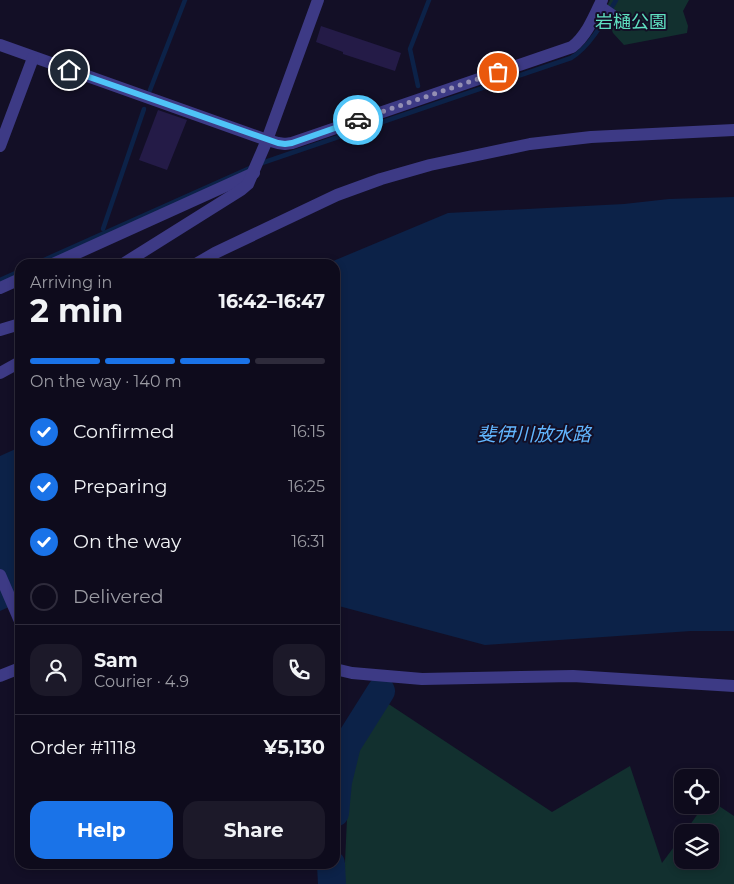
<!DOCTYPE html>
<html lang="en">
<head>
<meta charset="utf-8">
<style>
	body { margin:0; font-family:Montserrat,"Noto Sans JP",sans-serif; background:#1c1929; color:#f1f3f6; height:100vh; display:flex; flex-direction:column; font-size:19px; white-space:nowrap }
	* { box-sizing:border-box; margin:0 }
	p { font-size:16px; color:#9b9ba3 }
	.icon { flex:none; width:28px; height:28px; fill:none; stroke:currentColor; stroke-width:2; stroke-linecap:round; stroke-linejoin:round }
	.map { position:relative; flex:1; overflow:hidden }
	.details { position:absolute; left:15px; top:259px; width:325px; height:610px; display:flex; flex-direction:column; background:#0e0b1c; border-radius:15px; box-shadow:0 2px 8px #0003,0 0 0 1px #2e2b3b }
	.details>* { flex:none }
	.fabs { position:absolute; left:674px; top:769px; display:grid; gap:10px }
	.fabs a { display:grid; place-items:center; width:45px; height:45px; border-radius:10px; background:#0e0b1c; box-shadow:0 2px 8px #0003,0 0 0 1px #2e2b3b; font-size:25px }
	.pin { position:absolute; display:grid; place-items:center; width:42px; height:42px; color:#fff; margin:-21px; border:2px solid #fff; border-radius:50%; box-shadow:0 1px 5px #0007 }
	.courier { position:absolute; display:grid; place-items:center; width:50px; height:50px; margin:-25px; border:4px solid #4fc3f7; border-radius:50%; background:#fff; color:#222; box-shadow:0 1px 6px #0007 }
	.summary em { font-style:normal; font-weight:700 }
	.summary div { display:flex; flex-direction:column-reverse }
	.summary { display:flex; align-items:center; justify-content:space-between; height:85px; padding:0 15px }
	h1 { font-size:32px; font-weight:700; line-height:38px }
	.bar { display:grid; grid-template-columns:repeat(4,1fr); gap:8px 5px; align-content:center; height:60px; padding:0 15px }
	.bar i { height:6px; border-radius:4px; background:#2e2b3b }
	.bar .current { background:#1a73e8 }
	.bar p { grid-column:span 4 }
	.line { display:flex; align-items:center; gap:12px; padding:0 15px; border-top:1px solid #2e2b3b }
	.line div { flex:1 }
	.round { display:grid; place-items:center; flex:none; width:52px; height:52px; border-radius:15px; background:#1c1929 }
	ol { padding:0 15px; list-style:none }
	li { display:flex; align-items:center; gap:15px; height:55px }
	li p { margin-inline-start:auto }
	li .icon { padding:5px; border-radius:50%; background:#1a73e8; color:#fff; stroke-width:4 }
	li:last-child { color:#9b9ba3 }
	li i { width:28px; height:28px; border:2px solid #2e2b3b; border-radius:50% }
	.action { display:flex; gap:10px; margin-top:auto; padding:10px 15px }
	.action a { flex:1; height:58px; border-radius:15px; background:#1a73e8; color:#fff; font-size:20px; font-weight:700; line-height:58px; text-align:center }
	.action a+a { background:#1c1929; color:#f1f3f6 }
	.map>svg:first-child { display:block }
</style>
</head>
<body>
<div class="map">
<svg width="734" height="884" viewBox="0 0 734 884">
	<rect width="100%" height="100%" fill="#130f26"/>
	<g fill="#12302f">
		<path d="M 610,0 L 689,0 L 683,11 L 688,26 L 687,33 L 624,45 L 613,33 L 608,20 L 602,17 Z"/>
		<path d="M 381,699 L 552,812 L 630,766 L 662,863 L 682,836 L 682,860 L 710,860 L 710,832 L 685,832 L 704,805 L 710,805 L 710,800 L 734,816 L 734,884 L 344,884 L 349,775 Z"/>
	</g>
	<g fill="#0c2248">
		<path d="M 734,197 L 734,631 L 691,631 L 485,645 L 335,605 L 335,264 L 326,264 L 448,213 L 624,204 L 669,199 Z"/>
		<path d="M 20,447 L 20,602 L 0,611 L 0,456 Z"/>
	</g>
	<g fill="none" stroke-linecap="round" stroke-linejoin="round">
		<g stroke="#0c2248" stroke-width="4.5">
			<path d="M 418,86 L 410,49 L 429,0"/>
			<path d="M 150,90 L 185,0"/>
			<path d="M 259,164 L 571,58 C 590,47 605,19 616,0"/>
			<path d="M 103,229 L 144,109"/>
			<path d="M 35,264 L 252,167"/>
			<path d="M 0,280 L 20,271"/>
		</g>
		<g stroke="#0c2248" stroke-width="28">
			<path d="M 335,813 L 338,782 L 347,745 L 381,691"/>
			<path d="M 331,864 L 332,884"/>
		</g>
	</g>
	<g fill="#241b47">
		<path d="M 321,26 L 401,53 L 395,71 L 343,54 L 343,52 L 316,42 Z"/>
		<path d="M 158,110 L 187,120 L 167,170 L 139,160 Z"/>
	</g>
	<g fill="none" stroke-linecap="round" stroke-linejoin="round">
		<path stroke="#3d3a85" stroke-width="9" d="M 600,5 L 613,14"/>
		<g stroke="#3d3a85" stroke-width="12">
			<path d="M 0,45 L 267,140 L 278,143 L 285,144 L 292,143 L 572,47 C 587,35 594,17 602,0"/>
			<path d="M 0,146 L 33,58"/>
			<path d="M 53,264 L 254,173"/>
			<path d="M 123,264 L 241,190 L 248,184 L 267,140 L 318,0"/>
			<path d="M 196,264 L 215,253 L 337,195 L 381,179 L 430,165 L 530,144 L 591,137 L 734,130"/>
			<path d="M 0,288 L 20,279"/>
			<path d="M 0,330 L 20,324"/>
			<path d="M 0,373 L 20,362"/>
			<path d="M 0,575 L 20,621"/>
		</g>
		<g stroke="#3d3a85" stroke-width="12">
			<path d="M 335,669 L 352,673 L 422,679 L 573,676 L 734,686"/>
			<path d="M 0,676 L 20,668"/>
		</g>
	</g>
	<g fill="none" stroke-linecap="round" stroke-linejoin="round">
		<path stroke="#948fb3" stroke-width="5" stroke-dasharray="0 9" d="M 358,120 L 498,72"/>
		<path stroke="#4fc3f7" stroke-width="6" d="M 69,70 L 278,143 L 285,144 L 292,143 L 358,120"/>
	</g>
	<g text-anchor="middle" stroke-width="4" stroke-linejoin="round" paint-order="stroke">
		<g font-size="18" fill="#5fe0c0" stroke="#130f26">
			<text x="631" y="28">岩樋公園</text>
		</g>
		<g font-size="19" font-style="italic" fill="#62b6ff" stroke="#130f26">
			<text x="534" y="441">斐伊川放水路</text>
		</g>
	</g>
</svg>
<div class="fabs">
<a><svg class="icon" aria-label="locate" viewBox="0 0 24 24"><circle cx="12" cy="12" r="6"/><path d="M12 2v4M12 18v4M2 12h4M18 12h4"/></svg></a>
<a><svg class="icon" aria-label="layers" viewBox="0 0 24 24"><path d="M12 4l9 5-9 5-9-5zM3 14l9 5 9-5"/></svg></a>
</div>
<div class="pin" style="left:498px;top:72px;background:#ea580c"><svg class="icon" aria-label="bag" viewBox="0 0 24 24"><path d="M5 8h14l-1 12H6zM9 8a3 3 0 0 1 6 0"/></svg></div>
<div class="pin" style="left:69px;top:70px;background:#1f2937"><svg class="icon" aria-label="home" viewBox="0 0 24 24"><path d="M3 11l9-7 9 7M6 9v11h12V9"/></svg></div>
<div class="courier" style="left:358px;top:120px"><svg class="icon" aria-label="car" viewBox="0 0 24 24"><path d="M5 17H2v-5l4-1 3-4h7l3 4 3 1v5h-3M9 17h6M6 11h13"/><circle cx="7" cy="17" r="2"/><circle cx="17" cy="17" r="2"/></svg></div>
<section class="details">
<div class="summary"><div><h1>2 min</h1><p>Arriving in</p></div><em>16:42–16:47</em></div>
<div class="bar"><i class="current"></i><i class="current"></i><i class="current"></i><i></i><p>On the way · 140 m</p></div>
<ol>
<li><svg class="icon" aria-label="check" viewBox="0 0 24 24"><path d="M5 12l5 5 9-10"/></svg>Confirmed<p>16:15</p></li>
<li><svg class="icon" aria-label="check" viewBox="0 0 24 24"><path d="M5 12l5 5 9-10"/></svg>Preparing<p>16:25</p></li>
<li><svg class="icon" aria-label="check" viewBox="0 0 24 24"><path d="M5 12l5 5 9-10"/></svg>On the way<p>16:31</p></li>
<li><i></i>Delivered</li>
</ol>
<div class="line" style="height:90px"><a class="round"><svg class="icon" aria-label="person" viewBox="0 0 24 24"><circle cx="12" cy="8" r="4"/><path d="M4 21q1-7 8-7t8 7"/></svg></a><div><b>Sam</b><p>Courier · 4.9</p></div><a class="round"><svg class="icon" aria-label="phone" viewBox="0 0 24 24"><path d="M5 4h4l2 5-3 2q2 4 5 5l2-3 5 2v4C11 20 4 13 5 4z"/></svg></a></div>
<div class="line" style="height:65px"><div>Order #1118</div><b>¥5,130</b></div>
<div class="action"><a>Help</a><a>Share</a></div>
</section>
</div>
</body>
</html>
